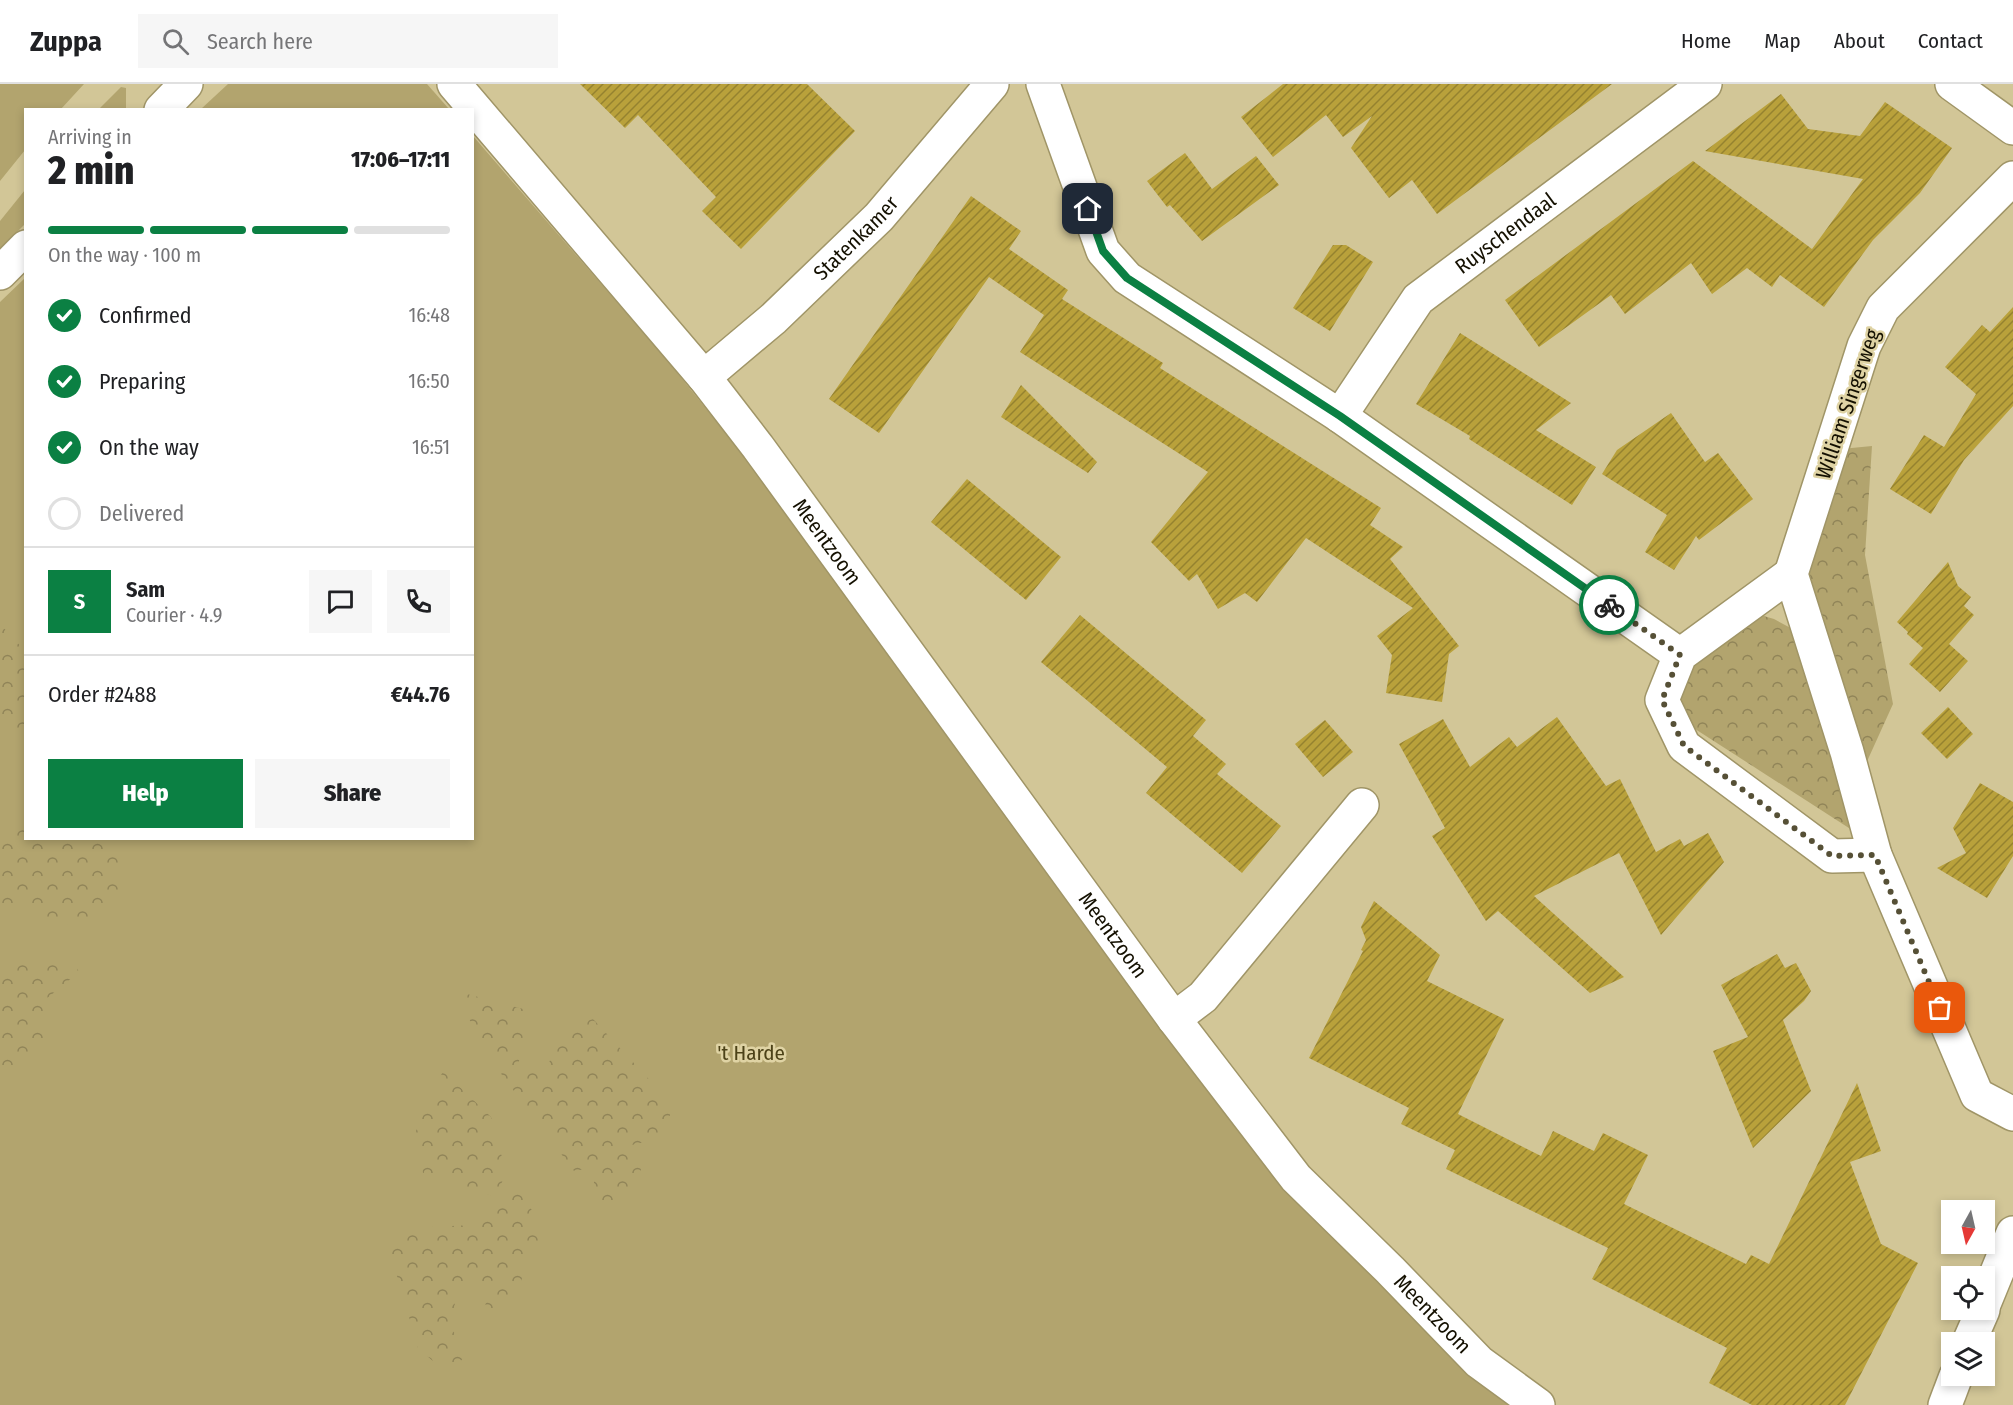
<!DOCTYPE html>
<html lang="en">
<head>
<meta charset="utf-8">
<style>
	body { margin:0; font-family:"Fira Sans Condensed",sans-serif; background:#f6f6f6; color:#202124; height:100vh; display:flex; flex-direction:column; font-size:22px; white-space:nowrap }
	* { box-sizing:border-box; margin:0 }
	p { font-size:20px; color:#757577 }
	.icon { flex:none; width:33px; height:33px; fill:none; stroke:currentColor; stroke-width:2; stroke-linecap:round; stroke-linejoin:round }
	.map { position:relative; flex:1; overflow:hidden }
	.drawer { position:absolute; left:24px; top:24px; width:450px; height:732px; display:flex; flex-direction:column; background:#fff; border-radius:0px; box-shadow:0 3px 9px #0003 }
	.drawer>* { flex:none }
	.needle { width:39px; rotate:188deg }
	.buttons { position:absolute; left:1941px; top:1116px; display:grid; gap:12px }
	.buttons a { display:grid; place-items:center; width:54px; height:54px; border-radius:0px; background:#fff; box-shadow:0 3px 9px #0003; font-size:30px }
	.pin { position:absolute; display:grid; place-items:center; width:51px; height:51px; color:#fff; margin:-26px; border-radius:12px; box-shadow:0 3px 9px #0006 }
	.courier { position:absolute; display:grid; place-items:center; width:60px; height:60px; margin:-30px; border:4px solid #0b8043; border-radius:50%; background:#fff; color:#222; box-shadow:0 2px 8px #0007 }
	.overview em { font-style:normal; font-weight:800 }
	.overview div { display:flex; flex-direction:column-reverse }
	.overview { display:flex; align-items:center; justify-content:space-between; height:102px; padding:0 24px }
	h1 { font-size:39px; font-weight:800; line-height:45px }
	.bar { display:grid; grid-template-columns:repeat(4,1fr); gap:9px 6px; align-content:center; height:72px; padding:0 24px }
	.bar i { height:8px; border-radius:4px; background:#e0e0e0 }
	.bar .selected { background:#0b8043 }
	.bar p { grid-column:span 4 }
	.line { display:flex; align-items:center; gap:15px; padding:0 24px; border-top:2px solid #e0e0e0 }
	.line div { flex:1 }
	.round { display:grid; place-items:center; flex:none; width:63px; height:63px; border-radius:0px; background:#f6f6f6 }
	ol { padding:0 24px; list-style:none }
	li { display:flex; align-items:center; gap:18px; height:66px }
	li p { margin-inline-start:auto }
	li .icon { padding:6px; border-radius:50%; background:#0b8043; color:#fff; stroke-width:4 }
	li:last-child { color:#757577 }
	li i { width:33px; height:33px; border:3px solid #e0e0e0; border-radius:50% }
	.primary-button { display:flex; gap:12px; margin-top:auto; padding:12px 24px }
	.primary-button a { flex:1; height:69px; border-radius:0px; background:#0b8043; color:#fff; font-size:24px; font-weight:800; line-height:69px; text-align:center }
	.primary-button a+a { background:#f6f6f6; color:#202124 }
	header { display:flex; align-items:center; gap:36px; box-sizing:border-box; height:84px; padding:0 30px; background:#fff; border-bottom:2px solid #e0e0e0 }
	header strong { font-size:28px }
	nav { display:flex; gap:33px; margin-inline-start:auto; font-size:21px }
	.search { width:420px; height:54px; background:#f6f6f6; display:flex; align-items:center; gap:15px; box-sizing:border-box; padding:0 21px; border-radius:0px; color:#757577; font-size:22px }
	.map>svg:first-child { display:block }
</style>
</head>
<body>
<header>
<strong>Zuppa</strong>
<div class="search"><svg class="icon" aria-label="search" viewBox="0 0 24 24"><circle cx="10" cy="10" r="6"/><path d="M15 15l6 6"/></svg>Search here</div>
<nav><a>Home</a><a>Map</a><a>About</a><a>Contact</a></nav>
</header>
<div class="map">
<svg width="2013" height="1321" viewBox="0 0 2013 1321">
	<defs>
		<pattern id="forest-crowns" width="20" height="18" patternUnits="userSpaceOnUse" patternTransform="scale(1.5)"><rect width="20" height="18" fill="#b2a46e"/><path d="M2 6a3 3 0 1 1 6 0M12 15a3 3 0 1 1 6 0" fill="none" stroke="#908458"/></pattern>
		<pattern id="building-hatch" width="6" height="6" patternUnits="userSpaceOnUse" patternTransform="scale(1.5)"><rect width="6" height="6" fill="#b9a13b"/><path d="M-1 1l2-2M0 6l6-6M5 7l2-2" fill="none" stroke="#95822f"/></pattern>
	</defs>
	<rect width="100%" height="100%" fill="#d2c697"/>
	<g fill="#b2a46e">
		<path d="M 0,0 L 84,0 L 61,25 L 26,26 L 25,66 L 0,97 Z"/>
		<path d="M 228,0 L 427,0 L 449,25 L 201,25 Z"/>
		<path d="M 121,3 L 126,4 L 126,25 L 99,25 Z"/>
		<path d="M 473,52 L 667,276 L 891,556 L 1316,1134 C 1378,1199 1440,1263 1509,1321 L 0,1321 L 0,218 L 25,194 L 26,754 L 472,754 Z"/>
		<path d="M 25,106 L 25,140 L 0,165 L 0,137 Z"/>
	</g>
	<g fill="url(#forest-crowns)">
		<path d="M 1872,362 L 1865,471 L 1893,620 L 1864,684 L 1801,478 L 1831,366 Z"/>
		<path d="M 1743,526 L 1774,535 L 1800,549 L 1852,746 L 1692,643 L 1667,619 L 1676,553 L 1719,529 Z"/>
		<path d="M 0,540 L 25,567 L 25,641 L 16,649 L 0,632 Z"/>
		<path d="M 25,733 L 26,754 L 105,755 L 120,766 L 120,810 L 96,839 L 43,841 L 22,821 L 0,829 L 0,748 Z"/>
		<path d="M 71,873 L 79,888 L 45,916 L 46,953 L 26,986 L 0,1000 L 0,883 L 29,876 Z"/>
		<path d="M 452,906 L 527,926 L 517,990 L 547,982 L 560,958 L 578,939 L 593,935 L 670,1018 L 670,1035 L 657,1055 L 615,1065 L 642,1080 L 637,1104 L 610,1125 L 591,1121 L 596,1083 L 574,1087 L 502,991 Z"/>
		<path d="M 443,987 L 491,1033 L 506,1088 L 496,1113 L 423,1089 L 416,1047 Z"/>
		<path d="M 515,1096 L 545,1150 L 532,1168 L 508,1231 L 484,1224 L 495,1196 L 458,1205 L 450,1243 L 469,1269 L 451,1286 L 434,1278 L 418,1264 L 390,1168 L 411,1144 L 472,1141 Z"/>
	</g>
	<g fill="url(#building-hatch)">
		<path d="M 580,0 L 807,0 L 855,47 L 741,165 L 702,127 L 716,113 L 638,31 L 625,44 Z"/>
		<path d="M 1283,0 L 1612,0 L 1437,130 L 1412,96 L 1389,114 L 1351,64 L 1372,32 L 1343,53 L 1326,31 L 1273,73 L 1241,33 Z"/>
		<path d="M 1781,10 L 1808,45 L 1860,52 L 1885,18 L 1952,64 L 1920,109 L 1873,156 L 1824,223 L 1780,191 L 1772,203 L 1747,184 L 1712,210 L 1691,179 L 1625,230 L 1611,211 L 1539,263 L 1505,216 L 1693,77 L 1812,165 L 1863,95 L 1705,67 Z"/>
		<path d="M 1185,69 L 1212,105 L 1256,72 L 1279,101 L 1202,157 L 1170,121 L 1167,123 L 1147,97 Z"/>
		<path d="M 971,112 L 1021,147 L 1009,165 L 1068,206 L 1062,215 L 1163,279 L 1160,284 L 1381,424 L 1370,441 L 1403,463 L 1390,475 L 1459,562 L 1449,570 L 1442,618 L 1386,609 L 1392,571 L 1377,552 L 1413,524 L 1306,454 L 1257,518 L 1245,509 L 1218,525 L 1197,490 L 1189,497 L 1151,458 L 1208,388 L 1020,268 L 1044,231 L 989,193 L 879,349 L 829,315 Z"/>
		<path d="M 1333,161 L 1346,161 L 1373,178 L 1330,247 L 1293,224 Z"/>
		<path d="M 2013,223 L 2013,322 L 1964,376 L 1931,430 L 1890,405 L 1924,351 L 1944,363 L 1976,310 L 1945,283 L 1982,241 L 1990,248 Z"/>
		<path d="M 1460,249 L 1571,319 L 1536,346 L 1596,383 L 1572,421 L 1469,355 L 1470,352 L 1416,320 Z"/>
		<path d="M 1021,301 L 1097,378 L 1088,389 L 1001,333 Z"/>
		<path d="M 1671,329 L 1705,378 L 1718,369 L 1753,415 L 1699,456 L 1696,452 L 1674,486 L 1645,468 L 1667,431 L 1602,390 L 1617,366 Z"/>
		<path d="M 967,395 L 1061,473 L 1026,516 L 931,438 Z"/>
		<path d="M 1948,478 L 1958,502 L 1971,513 L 1964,522 L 1974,531 L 1949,560 L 1968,577 L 1940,608 L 1909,580 L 1923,564 L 1907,550 L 1908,548 L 1897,538 Z"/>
		<path d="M 1080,531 L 1206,636 L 1193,652 L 1226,680 L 1217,690 L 1281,742 L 1242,789 L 1146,709 L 1167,683 L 1041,578 Z"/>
		<path d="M 1948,623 L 1973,650 L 1947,675 L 1921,649 Z"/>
		<path d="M 1557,633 L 1606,702 L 1620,695 L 1656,768 L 1680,755 L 1684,762 L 1708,749 L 1724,778 L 1661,851 L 1619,769 L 1534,812 L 1624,893 L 1590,909 L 1498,827 L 1486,837 L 1432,752 L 1445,744 L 1399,660 L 1443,635 L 1470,683 L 1509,653 L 1517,663 Z"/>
		<path d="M 1325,636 L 1353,668 L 1323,693 L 1295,660 Z"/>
		<path d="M 1980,699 L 2013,718 L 2013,772 L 1987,814 L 1937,784 L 1966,769 L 1953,744 Z"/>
		<path d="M 1374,817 L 1440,871 L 1427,897 L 1504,935 L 1458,1030 L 1541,1072 L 1553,1047 L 1594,1067 L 1603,1049 L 1648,1071 L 1624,1120 L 1746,1180 L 1751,1171 L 1769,1180 L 1857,999 L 1881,1067 L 1850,1078 L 1881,1160 L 1918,1179 L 1845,1321 L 1752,1321 L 1709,1299 L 1727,1264 L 1592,1195 L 1608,1164 L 1446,1085 L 1455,1066 L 1401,1040 L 1409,1024 L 1309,974 L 1363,867 L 1361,866 L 1366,856 L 1361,843 Z"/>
		<path d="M 1777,870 L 1785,884 L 1796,879 L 1811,907 L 1804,917 L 1783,936 L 1811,1007 L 1753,1064 L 1713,967 L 1748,953 L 1721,901 Z"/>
	</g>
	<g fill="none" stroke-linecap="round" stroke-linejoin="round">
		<defs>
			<g id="minor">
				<path id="s1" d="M 454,0 L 704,293 L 758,363 L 1174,935 L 1296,1094 L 1390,1186 L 1479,1278 L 1538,1321"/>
				<path d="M 1043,0 L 1103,167 L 1127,194 L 1340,332 L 1680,571"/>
				<path d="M 1952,0 L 2013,44"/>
				<path d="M 161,26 L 186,0"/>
				<path d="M 2013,94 L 1883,224 L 1864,262 L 1791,490 L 1847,668 L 1875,771 L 1977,1011 L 2013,1030"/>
				<path d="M 0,189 L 26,163"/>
				<path id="s2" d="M 704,293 L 773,235 L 879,133 L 992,0"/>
				<path id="s3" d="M 1340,332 L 1418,215 L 1705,0"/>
				<path d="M 1791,490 L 1680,571 L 1662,616 L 1684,662 L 1832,772 L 1875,771"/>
				<path d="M 1174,935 L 1203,913 L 1362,721"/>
				<path d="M 1984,1220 L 2013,1149"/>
				<path d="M 1969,1258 L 1983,1226"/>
				<path d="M 1945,1321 L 1956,1292"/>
			</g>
		</defs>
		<use href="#minor" stroke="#a09567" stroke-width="36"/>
		<use href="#minor" stroke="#fff" stroke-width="33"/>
	</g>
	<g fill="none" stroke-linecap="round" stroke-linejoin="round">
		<path stroke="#565036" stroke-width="6" stroke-dasharray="0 10.8" d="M 1609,521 L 1680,571 L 1662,616 L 1684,662 L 1832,772 L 1875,771 L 1940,924"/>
		<path stroke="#0b8043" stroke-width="8" d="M 1088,125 L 1103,167 L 1127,194 L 1340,332 L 1609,521"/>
	</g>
	<g text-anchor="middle" stroke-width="5" stroke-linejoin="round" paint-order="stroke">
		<g font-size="21" fill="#141001" stroke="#dfd3a4">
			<text dy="7" stroke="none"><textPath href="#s3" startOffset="250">Ruyschendaal</textPath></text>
			<text dy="7" stroke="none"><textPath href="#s2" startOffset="206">Statenkamer</textPath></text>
			<text transform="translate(1848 320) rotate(-71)" y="7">William Singerweg</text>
			<text dy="7" stroke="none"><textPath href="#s1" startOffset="591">Meentzoom</textPath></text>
			<text dy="7" stroke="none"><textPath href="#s1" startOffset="1077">Meentzoom</textPath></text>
			<text dy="7" stroke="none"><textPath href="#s1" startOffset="1574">Meentzoom</textPath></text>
		</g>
		<g font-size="21" fill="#4c4218" stroke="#dfd3a4">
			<text x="751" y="976">'t Harde</text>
		</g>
	</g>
</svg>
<div class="buttons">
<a><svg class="needle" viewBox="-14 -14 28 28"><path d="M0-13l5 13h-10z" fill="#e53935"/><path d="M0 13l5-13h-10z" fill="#757577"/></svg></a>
<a><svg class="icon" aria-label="locate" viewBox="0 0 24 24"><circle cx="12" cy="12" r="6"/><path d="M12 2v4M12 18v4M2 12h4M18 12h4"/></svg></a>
<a><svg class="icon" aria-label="layers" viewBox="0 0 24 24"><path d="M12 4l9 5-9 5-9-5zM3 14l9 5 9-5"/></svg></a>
</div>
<div class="pin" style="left:1940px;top:924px;background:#ea580c"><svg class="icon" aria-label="bag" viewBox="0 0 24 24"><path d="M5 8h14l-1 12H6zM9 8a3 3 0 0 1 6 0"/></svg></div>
<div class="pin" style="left:1088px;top:125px;background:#1f2937"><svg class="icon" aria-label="home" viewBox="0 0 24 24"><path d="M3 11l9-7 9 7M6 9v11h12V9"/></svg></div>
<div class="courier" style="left:1609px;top:521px"><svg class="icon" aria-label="bike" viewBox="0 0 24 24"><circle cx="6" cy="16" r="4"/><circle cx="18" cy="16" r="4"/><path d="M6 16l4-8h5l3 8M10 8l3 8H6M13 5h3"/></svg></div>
<section class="drawer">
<div class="overview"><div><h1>2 min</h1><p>Arriving in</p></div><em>17:06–17:11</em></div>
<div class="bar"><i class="selected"></i><i class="selected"></i><i class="selected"></i><i></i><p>On the way · 100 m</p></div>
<ol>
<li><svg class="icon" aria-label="check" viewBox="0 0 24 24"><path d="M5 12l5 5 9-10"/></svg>Confirmed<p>16:48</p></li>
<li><svg class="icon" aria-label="check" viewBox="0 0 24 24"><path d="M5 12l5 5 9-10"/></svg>Preparing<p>16:50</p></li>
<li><svg class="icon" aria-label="check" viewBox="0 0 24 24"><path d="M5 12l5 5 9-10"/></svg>On the way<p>16:51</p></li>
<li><i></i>Delivered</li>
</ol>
<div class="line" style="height:108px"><b class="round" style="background:#0b8043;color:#fff">S</b><div><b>Sam</b><p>Courier · 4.9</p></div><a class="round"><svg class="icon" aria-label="chat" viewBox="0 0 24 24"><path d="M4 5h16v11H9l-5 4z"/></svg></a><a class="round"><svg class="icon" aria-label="phone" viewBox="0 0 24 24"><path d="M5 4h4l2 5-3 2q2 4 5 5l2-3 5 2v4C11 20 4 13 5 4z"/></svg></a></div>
<div class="line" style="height:78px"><div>Order #2488</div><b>€44.76</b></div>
<div class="primary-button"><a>Help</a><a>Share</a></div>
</section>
</div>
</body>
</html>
